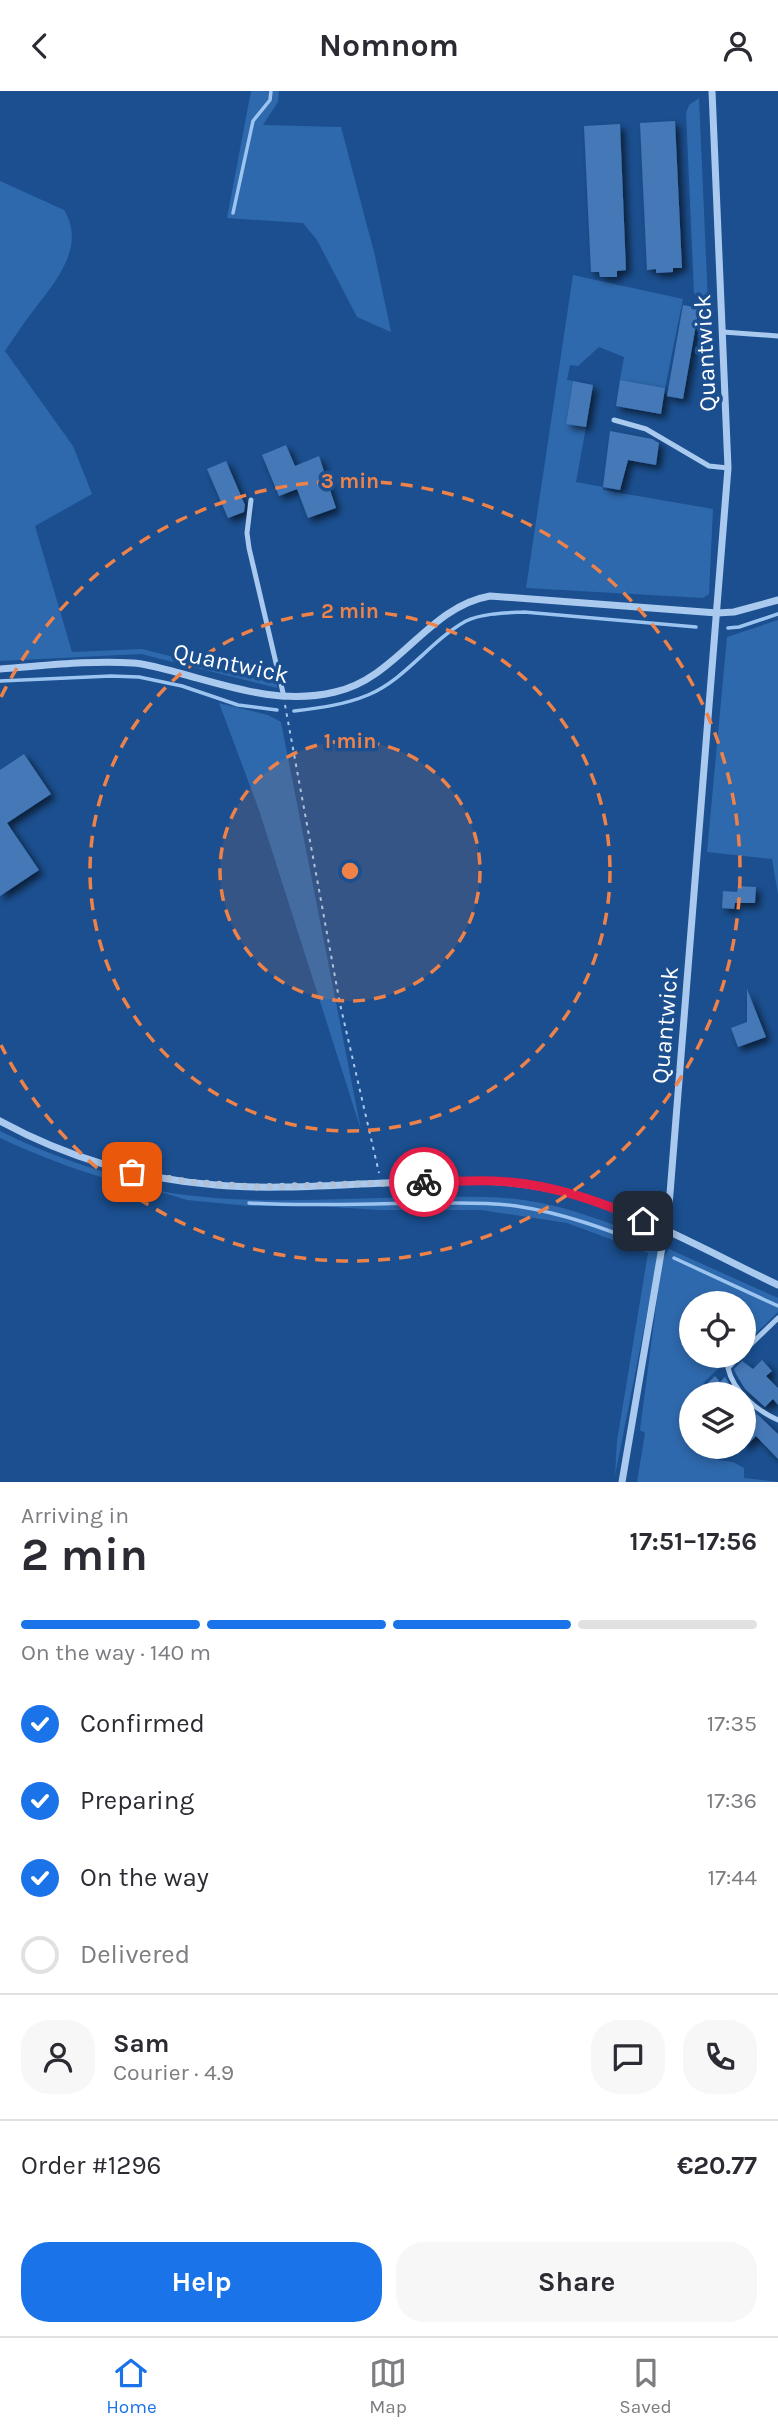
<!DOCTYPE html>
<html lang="en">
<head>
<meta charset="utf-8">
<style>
	body { margin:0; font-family:Karla,sans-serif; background:#f7f7f7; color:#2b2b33; height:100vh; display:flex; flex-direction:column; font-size:26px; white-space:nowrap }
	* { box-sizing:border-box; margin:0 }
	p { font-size:23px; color:#7c7c81 }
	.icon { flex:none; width:38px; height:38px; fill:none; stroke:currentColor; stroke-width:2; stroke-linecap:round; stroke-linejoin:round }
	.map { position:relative; height:1391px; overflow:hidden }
	.drawer { display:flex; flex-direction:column; background:#fff; flex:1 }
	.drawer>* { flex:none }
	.controls { position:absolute; left:679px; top:1200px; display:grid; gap:14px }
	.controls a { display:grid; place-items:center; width:77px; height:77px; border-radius:50%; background:#fff; box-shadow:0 4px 10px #0003; font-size:35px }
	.pin { position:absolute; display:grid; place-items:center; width:60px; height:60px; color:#fff; margin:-30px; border-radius:14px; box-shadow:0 4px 10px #0006 }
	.courier { position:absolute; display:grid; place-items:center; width:70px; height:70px; margin:-35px; border:5px solid #e11d48; border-radius:50%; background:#fff; color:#222; box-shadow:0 2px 9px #0007 }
	.overview em { font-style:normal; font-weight:700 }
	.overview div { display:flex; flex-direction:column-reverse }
	.overview { display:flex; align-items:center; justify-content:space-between; height:119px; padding:0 21px }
	h1 { font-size:46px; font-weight:700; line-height:52px }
	.bar { display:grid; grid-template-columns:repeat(4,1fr); gap:10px 7px; align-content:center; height:84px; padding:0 21px }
	.bar i { height:9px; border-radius:5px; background:#e1e1e2 }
	.bar .current { background:#1a73e8 }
	.bar p { grid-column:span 4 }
	.line { display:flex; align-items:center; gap:18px; padding:0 21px; border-top:2px solid #e1e1e2 }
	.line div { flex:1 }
	.round { display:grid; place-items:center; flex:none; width:74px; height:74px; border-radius:28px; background:#f7f7f7 }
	ol { padding:0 21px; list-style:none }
	li { display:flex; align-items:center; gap:21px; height:77px }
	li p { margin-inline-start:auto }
	li .icon { padding:7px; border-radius:50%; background:#1a73e8; color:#fff; stroke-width:4 }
	li:last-child { color:#7c7c81 }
	li i { width:38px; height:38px; border:4px solid #e1e1e2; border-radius:50% }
	.cta { display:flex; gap:14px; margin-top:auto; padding:14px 21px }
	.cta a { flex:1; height:80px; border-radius:28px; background:#1a73e8; color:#fff; font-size:28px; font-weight:700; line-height:80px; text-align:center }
	.cta a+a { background:#f7f7f7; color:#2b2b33 }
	header { display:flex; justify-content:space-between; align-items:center; height:91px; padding:0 21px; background:#fff; font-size:32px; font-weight:700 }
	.tabs { display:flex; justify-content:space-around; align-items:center; height:98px; border-top:2px solid #e1e1e2; background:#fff; font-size:19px; color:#7c7c81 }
	.tabs a { display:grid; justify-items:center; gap:4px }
	.tabs .current { color:#1a73e8 }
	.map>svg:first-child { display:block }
</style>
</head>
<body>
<header><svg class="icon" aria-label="back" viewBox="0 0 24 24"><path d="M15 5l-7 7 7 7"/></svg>Nomnom<svg class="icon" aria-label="person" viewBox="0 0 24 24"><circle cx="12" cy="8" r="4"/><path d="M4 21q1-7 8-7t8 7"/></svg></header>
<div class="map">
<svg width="778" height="1391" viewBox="0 0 778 1391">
	<defs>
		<filter id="shadow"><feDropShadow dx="4.5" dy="4.5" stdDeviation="3.5" flood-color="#0009"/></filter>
	</defs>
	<rect width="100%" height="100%" fill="#1b4f8f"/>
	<g fill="#2e69ad">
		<path d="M 251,0 L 279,0 L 278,11 L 263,34 L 341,36 L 375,165 L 391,241 L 357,226 L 317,149 L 303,132 L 227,127 Z"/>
		<path d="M 699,7 L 708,212 L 701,211 L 694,202 L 686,22 L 689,14 Z"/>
		<path d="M 0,90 L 64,119 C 86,154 57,189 36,216 C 25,230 15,245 5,260 L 73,355 L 92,403 L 35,435 L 72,561 L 142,558 L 277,592 L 277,597 L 141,563 L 0,570 Z"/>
		<path d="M 573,184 L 683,208 L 665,297 L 620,289 L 624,266 L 599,256 L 578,275 L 570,274 L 567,289 L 573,290 L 566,332 L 586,336 L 576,391 L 603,396 L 603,399 L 713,418 L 709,503 L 703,507 L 526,497 Z"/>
		<path d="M 778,529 L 778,804 L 772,768 L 707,761 L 727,546 Z"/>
		<path d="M 219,612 L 268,624 L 281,631 L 361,1039 L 259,719 Z"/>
		<path d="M 0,1040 C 44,1062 90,1078 137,1090 L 137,1096 C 89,1084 45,1068 0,1047 Z"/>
		<path d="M 154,1099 C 244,1116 334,1107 425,1106 C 455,1106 486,1105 516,1108 C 565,1114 613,1132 658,1153 L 658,1166 L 615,1385 L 617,1350 L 648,1162 L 567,1132 L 481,1119 L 380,1119 L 318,1115 L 249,1115 L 187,1109 Z"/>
		<path d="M 669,1158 L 778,1207 L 778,1221 L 744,1254 L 744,1213 L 691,1213 L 691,1265 L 732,1265 L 703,1292 L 714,1304 L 691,1304 L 691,1356 L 721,1356 L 717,1369 L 733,1371 L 744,1377 L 744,1387 L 778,1391 L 637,1391 L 645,1342 L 640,1339 L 662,1169 Z"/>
	</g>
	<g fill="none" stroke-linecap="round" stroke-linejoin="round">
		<g stroke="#9cc4f0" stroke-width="3.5">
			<path d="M 233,122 L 253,30 L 270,9 L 271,0"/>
			<path d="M 728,537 L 739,536 L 778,523"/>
			<path d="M 0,590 L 111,585 L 139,586 L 182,595 L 238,614 L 277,619"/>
			<path d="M 294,620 C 319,617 344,614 368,604 C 406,588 430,550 466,530 C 483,522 506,522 524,521 L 696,536"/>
			<path d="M 249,1112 C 311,1116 374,1112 436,1112 C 463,1112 490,1111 516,1115 C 563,1122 606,1138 649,1155"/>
			<path d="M 674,1167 L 778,1215"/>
		</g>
	</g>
	<g fill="#4478b7" filter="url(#shadow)">
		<path d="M 675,30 L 682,177 L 673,177 L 673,181 L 656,182 L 656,178 L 647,179 L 640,32 Z"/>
		<path d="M 620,33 L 626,179 L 617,180 L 617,186 L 600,186 L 599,181 L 591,181 L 584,35 Z"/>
		<path d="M 683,214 L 699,217 L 683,308 L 667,305 Z"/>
		<path d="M 620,289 L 665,297 L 661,323 L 616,315 Z"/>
		<path d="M 573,290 L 593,294 L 586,336 L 566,333 Z"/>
		<path d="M 610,340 L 652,348 L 659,352 L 656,374 L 628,369 L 620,399 L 603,396 Z"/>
		<path d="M 286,354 L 295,375 L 319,365 L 336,417 L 308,427 L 297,398 L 279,405 L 262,364 Z"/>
		<path d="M 226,370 L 245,414 L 244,421 L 228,427 L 207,378 Z"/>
		<path d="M 24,663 L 51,703 L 7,732 L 39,779 L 0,805 L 0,679 Z"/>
		<path d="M 738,795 L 756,796 L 755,812 L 735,812 L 734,818 L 722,817 L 723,800 L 737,801 Z"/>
		<path d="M 747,898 L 766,946 L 738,956 L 731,937 L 747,931 Z"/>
		<path d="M 762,1269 L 772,1280 L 766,1285 L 778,1297 L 778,1314 L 773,1308 L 765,1316 L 745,1298 L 736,1283 L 734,1278 L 742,1270 L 753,1278 Z"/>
		<path d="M 715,1285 L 720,1291 L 725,1286 L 736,1304 L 718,1304 L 707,1293 Z"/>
		<path d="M 757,1323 L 778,1343 L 778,1368 L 756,1345 L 744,1357 L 744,1335 Z"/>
	</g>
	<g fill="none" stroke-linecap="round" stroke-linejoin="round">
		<path stroke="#a9c9ee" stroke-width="2" stroke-dasharray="3.5 5" stroke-linecap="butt" d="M 285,614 L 340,913 L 379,1082"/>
		<g stroke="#a9c9ee" stroke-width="5">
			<path d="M 723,241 L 778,245"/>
			<path d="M 614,329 L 646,338 L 709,375 L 728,377"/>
			<path d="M 251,409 L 247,442 L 249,457 L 284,606"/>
			<path d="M 744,1260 L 778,1227"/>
			<path d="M 739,1265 L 728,1277 C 733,1300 757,1320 778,1329"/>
		</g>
		<g stroke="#a9c9ee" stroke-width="7">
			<path d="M 0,578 C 43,575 89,569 133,572 C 148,573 164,578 179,582 C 231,596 281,614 335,601 C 398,587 427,516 490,505 L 717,522 L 734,521 L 778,509"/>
			<path d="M 0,1030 C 66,1066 141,1088 216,1094 C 272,1099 330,1094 386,1092 C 433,1091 481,1087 528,1094 C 617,1107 698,1156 778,1194"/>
			<path d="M 622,1391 L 669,1115 L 728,377 L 712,0"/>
		</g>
	</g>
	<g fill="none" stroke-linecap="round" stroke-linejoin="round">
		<path stroke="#afc1d8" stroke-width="7" stroke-dasharray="0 12.6" d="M 132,1081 L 189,1091 L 255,1096 L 424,1091"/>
		<path stroke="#e11d48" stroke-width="9" d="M 424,1091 C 447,1091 470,1089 494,1090 C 546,1092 596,1108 643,1130"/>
	</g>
	<circle cx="350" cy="780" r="130" fill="#ee8249" fill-opacity=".12"/>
	<g fill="none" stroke="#ee8249" stroke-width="3.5" stroke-dasharray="12 9">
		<circle cx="350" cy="780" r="130"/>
		<circle cx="350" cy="780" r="260"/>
		<path d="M1 606A390 390 0 1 1 1 954"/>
	</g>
	<g text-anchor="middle" stroke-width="7" stroke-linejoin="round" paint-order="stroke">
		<g font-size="24" fill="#fff" stroke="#1b4f8f">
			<text transform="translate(705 262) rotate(-93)" y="8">Quantwick</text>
			<text transform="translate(231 572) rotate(12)" y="8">Quantwick</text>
			<text transform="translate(665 934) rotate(-85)" y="8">Quantwick</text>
		</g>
	</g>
	<circle cx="350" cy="780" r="10" fill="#ee8249" stroke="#1b4f8f" stroke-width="3.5"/>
	<g font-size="21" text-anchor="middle" font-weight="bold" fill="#ee8249" stroke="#1b4f8f" stroke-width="7" stroke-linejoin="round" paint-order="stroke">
		<text x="350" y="397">3 min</text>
		<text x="350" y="527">2 min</text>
		<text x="350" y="657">1 min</text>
	</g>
</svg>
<div class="controls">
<a><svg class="icon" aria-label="locate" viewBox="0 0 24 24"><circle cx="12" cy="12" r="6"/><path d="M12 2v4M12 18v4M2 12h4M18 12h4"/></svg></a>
<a><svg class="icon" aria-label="layers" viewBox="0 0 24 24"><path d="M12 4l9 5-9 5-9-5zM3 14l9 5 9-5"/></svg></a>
</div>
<div class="pin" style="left:132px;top:1081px;background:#ea580c"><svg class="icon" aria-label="bag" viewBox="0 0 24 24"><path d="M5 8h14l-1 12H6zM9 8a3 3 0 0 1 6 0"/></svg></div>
<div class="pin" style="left:643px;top:1130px;background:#1f2937"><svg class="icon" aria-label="home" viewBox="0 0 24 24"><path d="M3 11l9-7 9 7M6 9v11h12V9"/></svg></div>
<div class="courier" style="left:424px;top:1091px"><svg class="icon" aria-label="bike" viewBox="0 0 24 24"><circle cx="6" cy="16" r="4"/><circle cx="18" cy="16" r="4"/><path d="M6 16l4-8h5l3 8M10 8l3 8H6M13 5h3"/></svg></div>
</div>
<section class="drawer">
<div class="overview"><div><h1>2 min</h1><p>Arriving in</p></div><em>17:51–17:56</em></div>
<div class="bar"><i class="current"></i><i class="current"></i><i class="current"></i><i></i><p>On the way · 140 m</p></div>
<ol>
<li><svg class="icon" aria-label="check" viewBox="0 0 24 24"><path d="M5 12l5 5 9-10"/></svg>Confirmed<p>17:35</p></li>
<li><svg class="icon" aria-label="check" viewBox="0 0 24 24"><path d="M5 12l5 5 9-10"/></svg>Preparing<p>17:36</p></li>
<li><svg class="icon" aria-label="check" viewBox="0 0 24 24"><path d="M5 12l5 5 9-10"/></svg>On the way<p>17:44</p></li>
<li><i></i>Delivered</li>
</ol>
<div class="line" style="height:126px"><a class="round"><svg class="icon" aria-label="person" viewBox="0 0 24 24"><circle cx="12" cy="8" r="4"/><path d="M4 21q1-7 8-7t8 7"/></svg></a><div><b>Sam</b><p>Courier · 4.9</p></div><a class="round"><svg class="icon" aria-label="chat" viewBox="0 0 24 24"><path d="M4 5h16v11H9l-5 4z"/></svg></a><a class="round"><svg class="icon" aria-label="phone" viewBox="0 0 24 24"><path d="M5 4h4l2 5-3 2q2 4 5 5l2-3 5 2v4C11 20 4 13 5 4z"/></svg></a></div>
<div class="line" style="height:91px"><div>Order #1296</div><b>€20.77</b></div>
<div class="cta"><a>Help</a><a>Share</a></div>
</section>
<nav class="tabs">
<a class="current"><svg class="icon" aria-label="home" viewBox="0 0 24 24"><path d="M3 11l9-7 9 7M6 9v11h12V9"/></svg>Home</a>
<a><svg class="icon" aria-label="map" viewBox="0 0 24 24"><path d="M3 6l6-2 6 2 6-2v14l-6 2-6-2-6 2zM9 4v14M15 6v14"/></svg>Map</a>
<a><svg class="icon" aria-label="saved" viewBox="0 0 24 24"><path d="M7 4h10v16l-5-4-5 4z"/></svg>Saved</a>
</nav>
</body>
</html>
